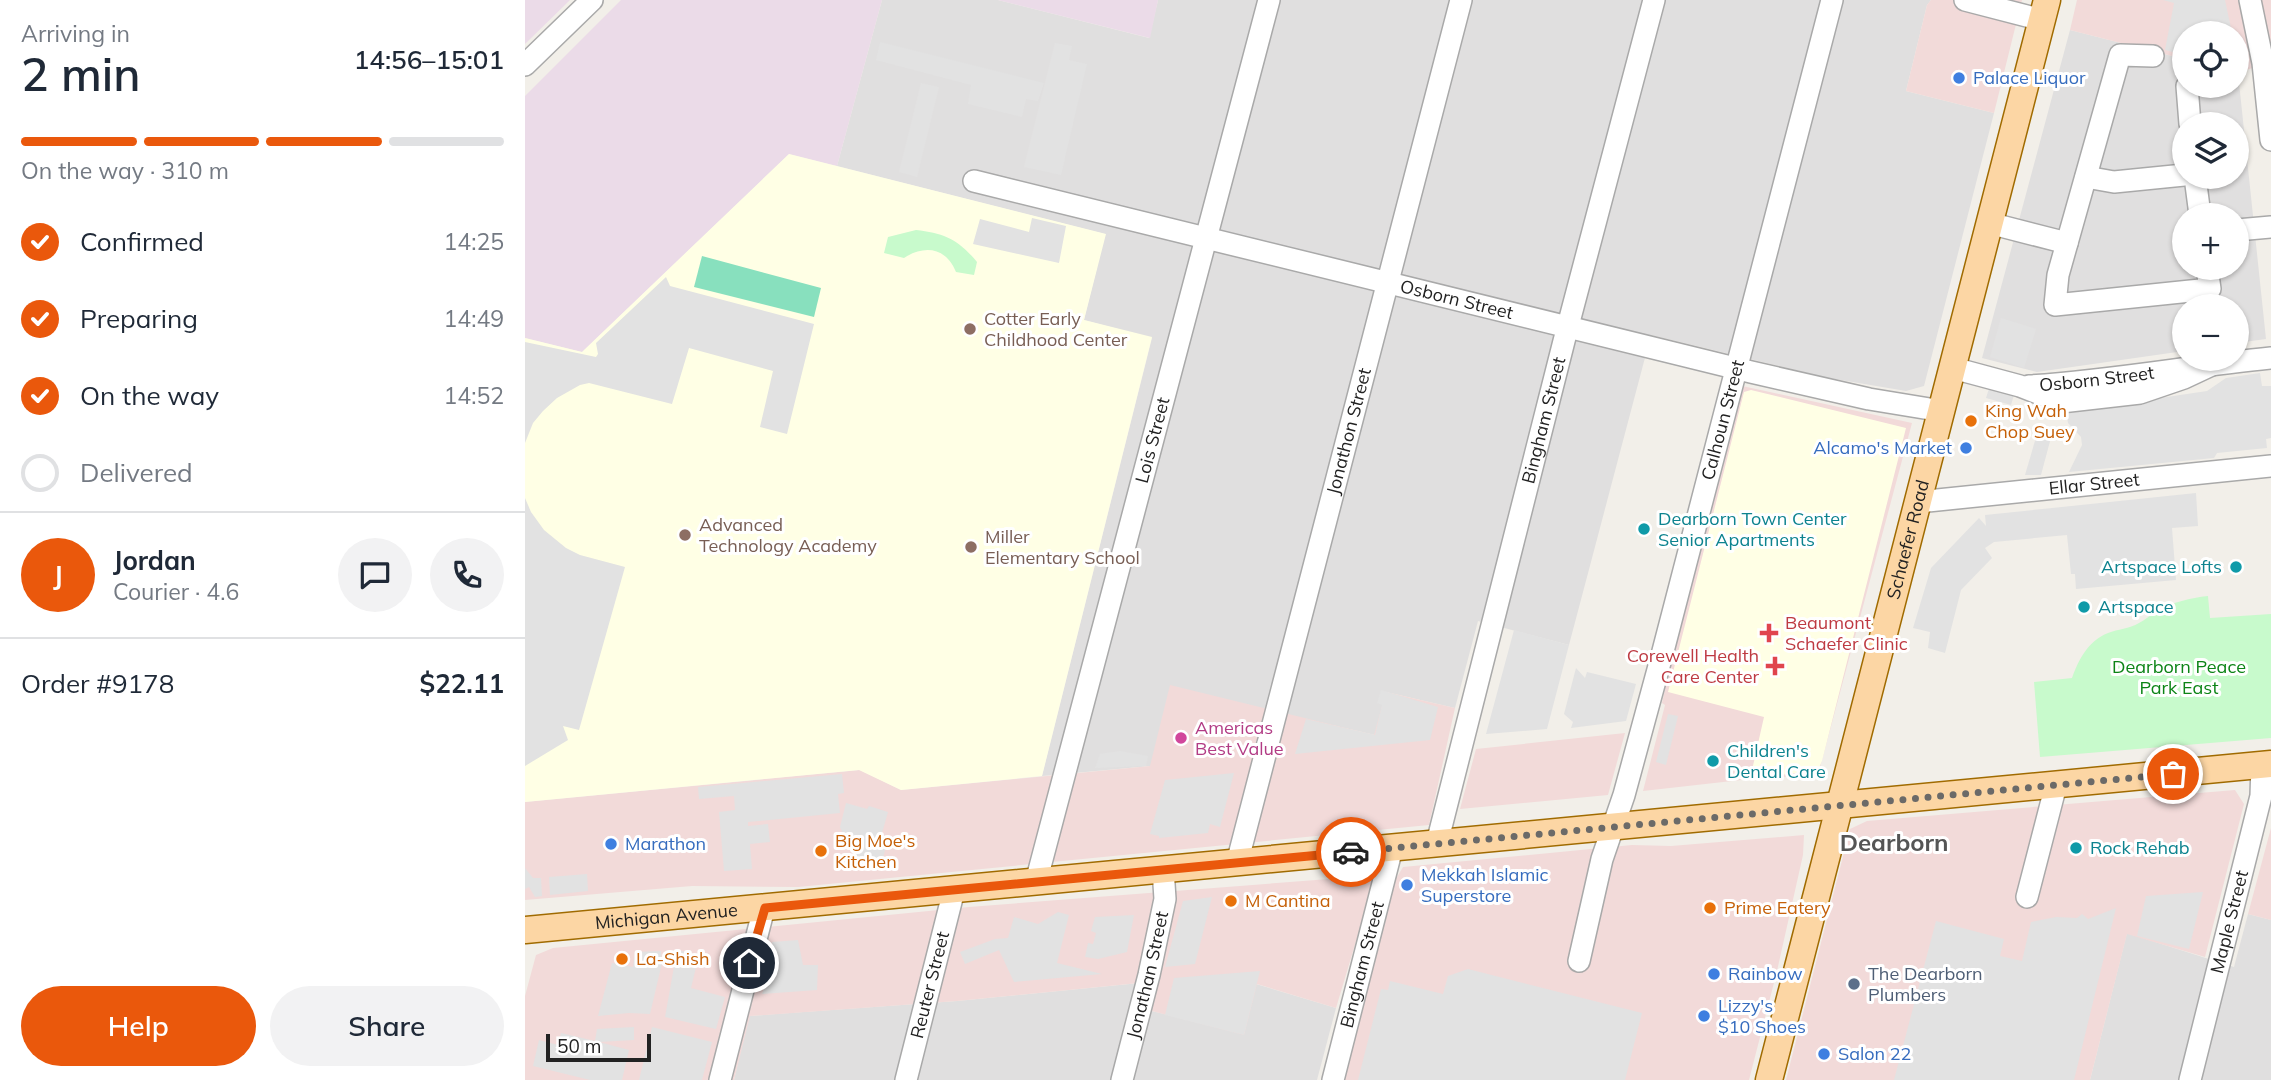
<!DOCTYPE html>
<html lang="en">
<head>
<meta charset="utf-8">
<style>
	body { margin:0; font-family:Mulish,sans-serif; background:#f2f2f3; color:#1f2937; height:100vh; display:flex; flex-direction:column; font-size:26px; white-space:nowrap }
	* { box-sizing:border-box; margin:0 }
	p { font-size:23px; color:#747a83 }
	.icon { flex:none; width:38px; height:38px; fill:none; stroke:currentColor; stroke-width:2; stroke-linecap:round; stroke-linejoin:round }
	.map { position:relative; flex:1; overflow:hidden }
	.sheet { display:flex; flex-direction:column; background:#fff; width:525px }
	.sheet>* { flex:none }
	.tools { position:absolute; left:1647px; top:21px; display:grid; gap:14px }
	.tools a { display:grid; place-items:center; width:77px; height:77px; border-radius:50%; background:#fff; box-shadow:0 2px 5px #0004; font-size:35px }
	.scale { position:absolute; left:21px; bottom:18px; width:105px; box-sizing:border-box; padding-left:7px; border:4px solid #222; border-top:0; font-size:19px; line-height:24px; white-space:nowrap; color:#222; -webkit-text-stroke:5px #fff; paint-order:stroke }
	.pin { position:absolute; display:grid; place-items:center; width:60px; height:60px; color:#fff; margin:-30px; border:4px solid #fff; border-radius:50%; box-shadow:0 2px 7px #0007 }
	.courier { position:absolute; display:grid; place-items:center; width:70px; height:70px; margin:-35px; border:5px solid #ea580c; border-radius:50%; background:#fff; color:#222; box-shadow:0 2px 9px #0007 }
	.head em { font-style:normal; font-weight:600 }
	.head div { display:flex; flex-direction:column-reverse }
	.head { display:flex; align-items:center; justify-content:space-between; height:119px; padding:0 21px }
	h1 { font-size:46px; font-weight:600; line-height:52px }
	.bar { display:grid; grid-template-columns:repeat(4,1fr); gap:10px 7px; align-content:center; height:84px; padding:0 21px }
	.bar i { height:9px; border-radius:5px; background:#e0e1e3 }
	.bar .on { background:#ea580c }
	.bar p { grid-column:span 4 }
	.line { display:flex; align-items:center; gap:18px; padding:0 21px; border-top:2px solid #e0e1e3 }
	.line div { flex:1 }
	.round { display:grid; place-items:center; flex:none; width:74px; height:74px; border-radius:37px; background:#f2f2f3 }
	ol { padding:0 21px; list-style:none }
	li { display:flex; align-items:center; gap:21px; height:77px }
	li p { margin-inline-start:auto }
	li .icon { padding:7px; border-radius:50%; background:#ea580c; color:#fff; stroke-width:4 }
	li:last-child { color:#747a83 }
	li i { width:38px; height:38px; border:4px solid #e0e1e3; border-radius:50% }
	.action { display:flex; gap:14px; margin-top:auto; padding:14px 21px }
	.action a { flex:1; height:80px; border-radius:42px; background:#ea580c; color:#fff; font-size:28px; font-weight:600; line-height:80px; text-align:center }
	.action a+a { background:#f2f2f3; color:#1f2937 }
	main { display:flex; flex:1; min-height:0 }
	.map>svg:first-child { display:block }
</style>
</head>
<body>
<main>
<section class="sheet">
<div class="head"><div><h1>2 min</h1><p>Arriving in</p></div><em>14:56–15:01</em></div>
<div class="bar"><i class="on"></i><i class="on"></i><i class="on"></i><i></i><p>On the way · 310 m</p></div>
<ol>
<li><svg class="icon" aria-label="check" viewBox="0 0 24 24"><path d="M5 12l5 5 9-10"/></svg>Confirmed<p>14:25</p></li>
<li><svg class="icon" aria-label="check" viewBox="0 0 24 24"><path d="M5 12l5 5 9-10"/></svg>Preparing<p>14:49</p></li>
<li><svg class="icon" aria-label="check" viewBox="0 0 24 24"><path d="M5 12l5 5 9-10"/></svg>On the way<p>14:52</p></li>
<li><i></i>Delivered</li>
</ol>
<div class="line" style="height:126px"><b class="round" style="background:#ea580c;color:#fff">J</b><div><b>Jordan</b><p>Courier · 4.6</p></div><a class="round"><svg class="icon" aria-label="chat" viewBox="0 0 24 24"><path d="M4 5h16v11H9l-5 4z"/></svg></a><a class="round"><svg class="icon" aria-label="phone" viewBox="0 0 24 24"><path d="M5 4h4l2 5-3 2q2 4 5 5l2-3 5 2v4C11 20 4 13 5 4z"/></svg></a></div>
<div class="line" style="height:91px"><div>Order #9178</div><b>$22.11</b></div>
<div class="action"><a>Help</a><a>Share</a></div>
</section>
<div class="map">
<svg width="1746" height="1080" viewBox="0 0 1746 1080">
	<rect width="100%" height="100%" fill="#f2efe9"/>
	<g fill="#e0dfdf" fill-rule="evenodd">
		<path d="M 357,0 L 473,0 L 624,38 L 633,0 L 1406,0 L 1402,5 L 1381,91 L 1469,113 L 1399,386 L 1381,391 L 1304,378 L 1126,335 L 1044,645 L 953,621 L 930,708 L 861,692 L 850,735 L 781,719 L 625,766 L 517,776 L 627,338 L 559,320 L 580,234 L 312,166 Z"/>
		<path d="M 1545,30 L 1659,59 L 1659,86 L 1712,86 L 1712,73 L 1713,73 L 1741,339 L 1712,343 L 1712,306 L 1659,306 L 1659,351 L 1512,372 L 1457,358 ZM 1659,124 L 1712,124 L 1712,177 L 1659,177 ZM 1659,215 L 1712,215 L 1712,268 L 1659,268 Z"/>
		<path d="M 1723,914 L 1746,920 L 1746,1080 L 1565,1080 L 1602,933 L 1709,967 Z"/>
		<path d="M 635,981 L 627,1011 L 719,1034 L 731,984 L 811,1008 L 792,1080 L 209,1080 L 224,1016 L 432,1001 Z"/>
	</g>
	<g fill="#f2dad9">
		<path d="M 1406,0 L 1497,0 L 1469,113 L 1381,91 L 1402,5 Z"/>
		<path d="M 1552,0 L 1746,0 L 1746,62 L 1712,73 L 1712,33 L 1659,33 L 1659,59 L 1545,30 Z"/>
		<path d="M 1208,384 L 1387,423 L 1293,775 L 1225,779 L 1118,791 L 1140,705 L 1137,703 Z"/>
		<path d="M 645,685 L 849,735 L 861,692 L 930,708 L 904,825 L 273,887 L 167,886 L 0,900 L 0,802 L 335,770 L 376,790 L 625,766 Z"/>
		<path d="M 1100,733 L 1083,795 L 935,809 L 951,749 Z"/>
		<path d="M 1710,790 L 1719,804 L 1680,957 L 1602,934 L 1565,1080 L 1261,1080 L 1325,829 L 1342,821 Z"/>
		<path d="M 1746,828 L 1746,920 L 1723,914 Z"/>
		<path d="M 1279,835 L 1278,855 L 1252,971 L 1224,1080 L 819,1080 L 869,882 L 878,867 L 1107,845 L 1146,846 Z"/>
		<path d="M 843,876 L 849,881 L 811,1008 L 732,984 L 719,1035 L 627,1011 L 634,981 L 432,1001 L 225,1016 L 209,1080 L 0,1080 L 0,996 L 11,955 L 28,948 L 444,907 Z"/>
	</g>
	<g fill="#ebdbe8">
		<path d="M 0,0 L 45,0 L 0,44 Z"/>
		<path d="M 96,0 L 357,0 L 312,166 L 264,154 L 57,352 L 0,338 L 0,96 Z"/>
		<path d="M 473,0 L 633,0 L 625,38 Z"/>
	</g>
	<g fill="#ffffe5">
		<path d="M 264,154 L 581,234 L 559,320 L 627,337 L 517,776 L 376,790 L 334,770 L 0,802 L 0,338 L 57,352 Z"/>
		<path d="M 1226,390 L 1381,428 L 1297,761 L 1293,770 L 1225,779 L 1239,717 L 1143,692 L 1219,392 Z"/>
	</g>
	<g fill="#c8facc">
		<path d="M 391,230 C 419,233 434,240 452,262 L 449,275 L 431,272 C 421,247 399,245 379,258 L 359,253 L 363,237 Z"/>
		<path d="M 1683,596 L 1685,618 L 1746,614 L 1746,738 L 1515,757 L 1509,682 L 1547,678 C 1554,659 1563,641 1583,633 C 1593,629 1604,629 1614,623 C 1620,620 1625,615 1632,611 C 1648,602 1665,598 1683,596 Z"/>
	</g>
	<path fill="#88e0be" d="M 177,256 L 296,288 L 289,317 L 169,287 Z"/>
	<g fill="#e2e2e2">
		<path d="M 1638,0 L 1700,0 L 1707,33 L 1659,33 L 1659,55 L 1640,50 L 1649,3 Z"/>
		<path d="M 355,42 L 519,83 L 513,101 L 501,99 L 497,117 L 443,104 L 446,85 L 351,60 Z"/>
		<path d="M 530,43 L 547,46 L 544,60 L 562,64 L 536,175 L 499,167 Z"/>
		<path d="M 396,83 L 414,87 L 392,177 L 374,172 Z"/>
		<path d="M 507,218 L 541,226 L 534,263 L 448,244 L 455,219 L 504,232 Z"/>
		<path d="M 141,277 L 145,286 L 289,324 L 262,434 L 235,427 L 248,371 L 164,348 L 147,404 L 64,383 L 55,385 L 32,398 L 18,411 L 8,423 L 0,443 L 0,342 L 71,357 L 73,354 L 71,343 Z"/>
		<path d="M 1476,318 L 1511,329 L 1499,368 L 1465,357 Z"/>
		<path d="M 1735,373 L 1737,386 L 1746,386 L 1746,438 L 1741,439 L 1742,448 L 1692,453 L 1689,458 L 1544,472 L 1557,445 L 1556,437 L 1543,423 L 1541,412 L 1682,391 L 1701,378 Z"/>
		<path d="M 1467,379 L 1492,385 L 1486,405 L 1461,398 Z"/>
		<path d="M 1514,427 L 1528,430 L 1516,475 L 1500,475 Z"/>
		<path d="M 1671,493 L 1673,526 L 1647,528 L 1651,580 L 1551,589 L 1550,574 L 1546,574 L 1542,535 L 1469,542 L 1460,548 L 1467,558 L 1436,590 L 1420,653 L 1403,648 L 1405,632 L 1388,628 L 1406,568 L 1454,518 L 1461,526 L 1460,515 Z"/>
		<path d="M 0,498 L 6,512 L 19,530 L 41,548 L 55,555 L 100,567 L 54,730 L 38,726 L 43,740 L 0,766 Z"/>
		<path d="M 989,630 L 1044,645 L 1022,729 L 961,734 Z"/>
		<path d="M 1051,668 L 1060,678 L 1062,672 L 1111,684 L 1101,721 L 1046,728 L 1048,722 L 1039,714 Z"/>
		<path d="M 856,690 L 913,707 L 905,740 L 770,754 L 781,719 L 850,735 L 857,705 L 852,703 Z"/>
		<path d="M 1143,714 L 1153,716 L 1141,765 L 1131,762 Z"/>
		<path d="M 595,751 L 623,756 L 621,766 L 570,768 L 575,754 Z"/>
		<path d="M 709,773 L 695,827 L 685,824 L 683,833 L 634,838 L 634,836 L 625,834 L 640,780 Z"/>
		<path d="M 317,774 L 319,793 L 313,794 L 315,813 L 223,822 L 223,826 L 243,824 L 245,842 L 225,844 L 227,869 L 199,871 L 194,812 L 210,810 L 209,796 L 174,799 L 173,787 Z"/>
		<path d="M 321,803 L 342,809 L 344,806 L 363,812 L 355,840 L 362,842 L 356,866 L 329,859 L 333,845 L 322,843 L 315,827 Z"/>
		<path d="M 0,868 L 8,878 L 16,878 L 17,896 L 10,897 L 4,887 L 0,889 Z"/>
		<path d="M 62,874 L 63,891 L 25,895 L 24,877 Z"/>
		<path d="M 1678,892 L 1664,949 L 1612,936 L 1621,896 Z"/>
		<path d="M 687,897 L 670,964 L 640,967 L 658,901 Z"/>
		<path d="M 1591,908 L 1549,1080 L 1369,1080 L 1411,921 L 1479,939 L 1475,956 L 1497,961 L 1506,922 L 1531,917 L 1552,918 L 1557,914 L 1563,919 Z"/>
		<path d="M 533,912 L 544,915 L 532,963 L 577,974 L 489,982 L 474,950 L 440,964 L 435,952 L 470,939 L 483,938 L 489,917 L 513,924 Z"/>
		<path d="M 609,915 L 602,952 L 573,959 L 560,957 L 563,943 L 568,944 L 571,933 L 566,931 L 570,917 Z"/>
		<path d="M 273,940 L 278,965 L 293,965 L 292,990 L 237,994 L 242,981 L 240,970 L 243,955 L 248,953 L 247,942 Z"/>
		<path d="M 152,950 L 174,955 L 166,988 L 200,997 L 191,1029 L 140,1017 Z"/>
		<path d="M 136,951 L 137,963 L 125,1014 L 104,1013 L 73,1016 L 87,963 L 108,967 L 110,952 Z"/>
		<path d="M 943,969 L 1117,1013 L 1100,1080 L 833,1080 L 856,989 L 863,990 L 865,981 L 918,994 L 923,976 Z"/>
		<path d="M 735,971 L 719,1035 L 640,1015 L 649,978 Z"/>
		<path d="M 109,1027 L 109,1040 L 74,1042 L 104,1050 L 97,1080 L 65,1080 L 8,1066 L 14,1040 L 33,1045 L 36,1033 L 70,1041 L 72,1029 Z"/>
		<path d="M 127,1027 L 187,1042 L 177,1080 L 114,1080 Z"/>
	</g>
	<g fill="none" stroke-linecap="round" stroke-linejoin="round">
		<defs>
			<g id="minor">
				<path d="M 1440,0 L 1517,20"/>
				<path d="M 1725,0 L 1738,63 L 1746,140"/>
				<path d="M 1628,56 L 1595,55 L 1533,275 L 1530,305 L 1685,289 L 1682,268"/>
				<path d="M 0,65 L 67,0"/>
				<path d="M 1662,86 L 1665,124"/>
				<path d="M 1561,177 L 1589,182 L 1659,175"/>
				<path d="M 1670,177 L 1675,215"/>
				<path id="s1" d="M 449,181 L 1226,372 L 1344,399 L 1417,411"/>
				<path d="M 1464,223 L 1542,243"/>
				<path d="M 1712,230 L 1746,227"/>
				<path d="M 1428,368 L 1495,386 L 1536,402 L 1615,393 L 1659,378 L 1691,363"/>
				<path id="s2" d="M 1504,386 C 1585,381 1665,366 1746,358"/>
				<path id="s3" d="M 1393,502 L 1746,466"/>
				<path id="s4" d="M 912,843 L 1039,341 L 1129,0"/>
				<path id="s5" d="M 712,863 L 936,0"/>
				<path id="s6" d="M 511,882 L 744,0"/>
				<path d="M 1502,897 L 1531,785"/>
				<path id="s7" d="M 1054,961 L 1077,859 L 1099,795 L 1137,655 L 1307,0"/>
				<path d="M 195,1080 L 239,908"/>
				<path id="s8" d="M 381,1080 L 429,890"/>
				<path id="s9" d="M 597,1080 L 624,975 L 640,899 L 638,869"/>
				<path id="s10" d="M 808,1080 L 867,848"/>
				<path id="s11" d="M 1665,1080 L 1736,796 L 1737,765"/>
			</g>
			<g id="major">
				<path id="s12" d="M 0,930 L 1746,764"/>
				<path id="s13" d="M 1244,1080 L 1522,0"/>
			</g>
		</defs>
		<use href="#minor" stroke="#a9a9a9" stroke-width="24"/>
		<use href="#major" stroke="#a06b00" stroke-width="29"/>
		<use href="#minor" stroke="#fff" stroke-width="21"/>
		<use href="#major" stroke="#fcd6a4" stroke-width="26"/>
	</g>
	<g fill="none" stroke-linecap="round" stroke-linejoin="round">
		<path stroke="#6b6a68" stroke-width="7" stroke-dasharray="0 12.6" d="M 826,852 L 1648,774"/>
		<path stroke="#ea580c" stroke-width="9" d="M 224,963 L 240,908 L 826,852"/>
	</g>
	<g fill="#3f7fe0" stroke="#fff" stroke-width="2.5">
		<circle cx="1434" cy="78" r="7"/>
		<circle cx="1441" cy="448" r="7"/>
		<circle cx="86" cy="844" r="7"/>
		<circle cx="882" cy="885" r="7"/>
		<circle cx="1189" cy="974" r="7"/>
		<circle cx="1179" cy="1016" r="7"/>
		<circle cx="1299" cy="1054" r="7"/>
	</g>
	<g fill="#8d6e63" stroke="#fff" stroke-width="2.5">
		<circle cx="445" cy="329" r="7"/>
		<circle cx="160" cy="535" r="7"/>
		<circle cx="446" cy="547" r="7"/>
	</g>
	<g fill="#e8710a" stroke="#fff" stroke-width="2.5">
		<circle cx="1446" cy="421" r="7"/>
		<circle cx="296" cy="851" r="7"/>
		<circle cx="706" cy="901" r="7"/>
		<circle cx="1185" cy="908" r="7"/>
		<circle cx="97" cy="959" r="7"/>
	</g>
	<g fill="#0f9aa8" stroke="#fff" stroke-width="2.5">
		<circle cx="1119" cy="529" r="7"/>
		<circle cx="1711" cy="567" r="7"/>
		<circle cx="1559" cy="607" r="7"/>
		<circle cx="1188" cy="761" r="7"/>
		<circle cx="1551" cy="848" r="7"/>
	</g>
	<g fill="#e0444e" stroke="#fff" stroke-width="2.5">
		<path d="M1240.5 622.5h7v7h7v7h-7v7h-7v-7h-7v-7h7z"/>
		<path d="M1246.5 655.5h7v7h7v7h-7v7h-7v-7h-7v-7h7z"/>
	</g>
	<circle fill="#d1479c" stroke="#fff" stroke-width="2.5" cx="656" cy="738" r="7"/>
	<circle fill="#5c6f8a" stroke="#fff" stroke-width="2.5" cx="1329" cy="984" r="7"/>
	<g text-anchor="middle" stroke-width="6" stroke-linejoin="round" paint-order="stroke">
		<g font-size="18" fill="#366cbe" stroke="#fff" text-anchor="start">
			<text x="1448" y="84">Palace Liquor</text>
			<text x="1427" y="454" text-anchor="end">Alcamo's Market</text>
			<text x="100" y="850">Marathon</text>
			<text x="896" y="881">Mekkah Islamic<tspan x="896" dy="21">Superstore</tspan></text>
			<text x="1203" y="980">Rainbow</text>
			<text x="1193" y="1012">Lizzy's<tspan x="1193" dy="21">$10 Shoes</tspan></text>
			<text x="1313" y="1060">Salon 22</text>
		</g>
		<g font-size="18" fill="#222" stroke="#fff">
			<text dy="6" stroke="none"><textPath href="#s1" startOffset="497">Osborn Street</textPath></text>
			<text dy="6" stroke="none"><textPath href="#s2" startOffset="68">Osborn Street</textPath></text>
			<text dy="6" stroke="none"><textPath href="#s7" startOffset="560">Calhoun Street</textPath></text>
			<text dy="6" stroke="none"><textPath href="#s4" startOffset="436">Bingham Street</textPath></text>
			<text dy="6" stroke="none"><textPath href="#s5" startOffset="446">Jonathon Street</textPath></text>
			<text dy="6" stroke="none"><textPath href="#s6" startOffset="457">Lois Street</textPath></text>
			<text dy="6" stroke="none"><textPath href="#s3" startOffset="177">Ellar Street</textPath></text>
			<text dy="6" stroke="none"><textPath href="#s13" startOffset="558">Schaefer Road</textPath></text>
			<text dy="6" stroke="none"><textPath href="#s12" startOffset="142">Michigan Avenue</textPath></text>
			<text dy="6" stroke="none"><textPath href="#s11" startOffset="163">Maple Street</textPath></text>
			<text dy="6" stroke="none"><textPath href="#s10" startOffset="119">Bingham Street</textPath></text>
			<text dy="6" stroke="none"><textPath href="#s9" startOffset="108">Jonathan Street</textPath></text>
			<text dy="6" stroke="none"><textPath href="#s8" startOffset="98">Reuter Street</textPath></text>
		</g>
		<g font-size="18" fill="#785e54" stroke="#fff" text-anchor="start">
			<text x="459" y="325">Cotter Early<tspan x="459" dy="21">Childhood Center</tspan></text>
			<text x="174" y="531">Advanced<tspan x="174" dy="21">Technology Academy</tspan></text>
			<text x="460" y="543">Miller<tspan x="460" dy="21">Elementary School</tspan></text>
		</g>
		<g font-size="18" fill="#c56008" stroke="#fff" text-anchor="start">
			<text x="1460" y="417">King Wah<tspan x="1460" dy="21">Chop Suey</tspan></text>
			<text x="310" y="847">Big Moe's<tspan x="310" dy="21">Kitchen</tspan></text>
			<text x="720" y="907">M Cantina</text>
			<text x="1199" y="914">Prime Eatery</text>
			<text x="111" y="965">La-Shish</text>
		</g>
		<g font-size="18" fill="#0d838f" stroke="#fff" text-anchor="start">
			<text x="1133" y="525">Dearborn Town Center<tspan x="1133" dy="21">Senior Apartments</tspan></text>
			<text x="1697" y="573" text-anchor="end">Artspace Lofts</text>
			<text x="1573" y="613">Artspace</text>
			<text x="1202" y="757">Children's<tspan x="1202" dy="21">Dental Care</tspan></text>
			<text x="1565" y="854">Rock Rehab</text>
		</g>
		<g font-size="18" fill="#be3a42" stroke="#fff" text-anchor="start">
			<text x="1260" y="629">Beaumont<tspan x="1260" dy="21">Schaefer Clinic</tspan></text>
			<text x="1234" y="662" text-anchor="end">Corewell Health<tspan x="1234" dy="21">Care Center</tspan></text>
		</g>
		<g font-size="18" fill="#0c8416" stroke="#fff">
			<text x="1654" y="673">Dearborn Peace<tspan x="1654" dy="21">Park East</tspan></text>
		</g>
		<g font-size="18" fill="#b23c85" stroke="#fff" text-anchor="start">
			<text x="670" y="734">Americas<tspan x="670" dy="21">Best Value</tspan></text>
		</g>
		<g font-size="18" fill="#4e5e75" stroke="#fff" text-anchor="start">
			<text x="1343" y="980">The Dearborn<tspan x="1343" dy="21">Plumbers</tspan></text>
		</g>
		<g font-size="24" font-weight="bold" fill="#555" stroke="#fff">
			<text x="1369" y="851">Dearborn</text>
		</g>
	</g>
</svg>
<div class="tools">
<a><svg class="icon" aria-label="locate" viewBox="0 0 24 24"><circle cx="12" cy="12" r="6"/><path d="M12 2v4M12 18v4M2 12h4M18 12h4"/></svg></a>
<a><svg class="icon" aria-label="layers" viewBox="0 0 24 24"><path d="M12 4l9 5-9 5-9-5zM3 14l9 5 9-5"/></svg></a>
<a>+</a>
<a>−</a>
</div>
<div class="scale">50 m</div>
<div class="pin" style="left:1648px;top:774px;background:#ea580c"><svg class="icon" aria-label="bag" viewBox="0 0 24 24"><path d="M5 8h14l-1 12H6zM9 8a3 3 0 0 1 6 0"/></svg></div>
<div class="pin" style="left:224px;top:963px;background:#1f2937"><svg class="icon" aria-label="home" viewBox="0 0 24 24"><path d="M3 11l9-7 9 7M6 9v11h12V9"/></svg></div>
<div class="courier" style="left:826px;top:852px"><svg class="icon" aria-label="car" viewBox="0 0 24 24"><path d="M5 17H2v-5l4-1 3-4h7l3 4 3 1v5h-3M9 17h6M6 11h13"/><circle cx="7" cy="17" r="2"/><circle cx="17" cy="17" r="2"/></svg></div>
</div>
</main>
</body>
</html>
